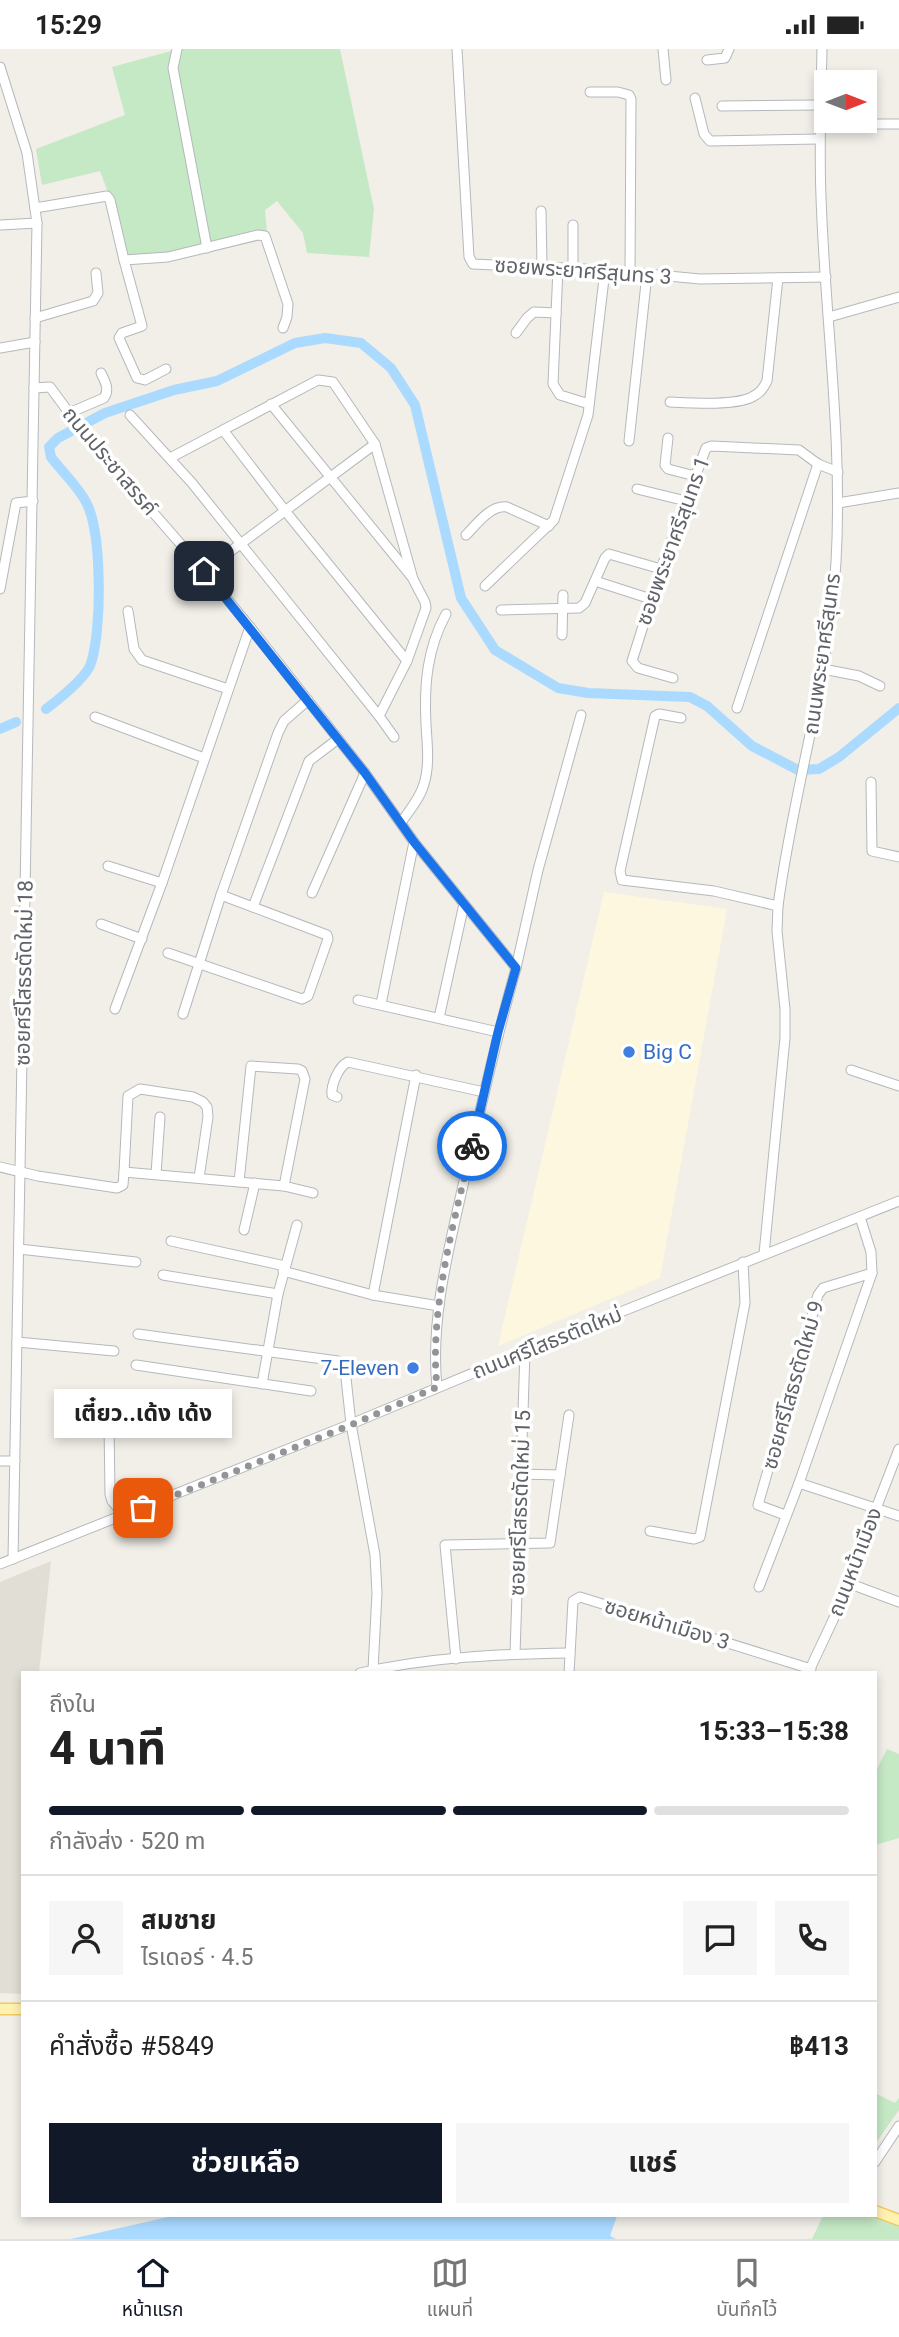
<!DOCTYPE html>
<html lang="th">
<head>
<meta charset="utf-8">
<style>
	body { margin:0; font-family:Roboto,"Noto Sans Thai",sans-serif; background:#f6f6f6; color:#222; height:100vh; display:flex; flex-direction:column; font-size:26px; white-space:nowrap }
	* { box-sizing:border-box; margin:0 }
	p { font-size:23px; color:#767676 }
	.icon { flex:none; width:38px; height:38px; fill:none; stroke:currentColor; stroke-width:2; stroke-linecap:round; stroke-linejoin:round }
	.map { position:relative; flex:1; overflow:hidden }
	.side { position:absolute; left:21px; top:1622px; width:856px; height:546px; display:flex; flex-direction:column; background:#fff; border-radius:0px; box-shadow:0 4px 10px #0003 }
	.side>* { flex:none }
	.needle { width:46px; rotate:90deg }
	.fabs { position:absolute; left:814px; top:21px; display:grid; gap:14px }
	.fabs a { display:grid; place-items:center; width:63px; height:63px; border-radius:0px; background:#fff; box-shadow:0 4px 10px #0003; font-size:35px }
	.pin { position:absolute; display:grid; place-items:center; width:60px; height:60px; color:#fff; margin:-30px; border-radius:14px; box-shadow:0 4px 10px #0006 }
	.courier { position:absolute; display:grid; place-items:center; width:70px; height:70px; margin:-35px; border:5px solid #1a73e8; border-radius:50%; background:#fff; color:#222; box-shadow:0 2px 9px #0007 }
	.bubble { position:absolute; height:49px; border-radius:0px; background:#fff; box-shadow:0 4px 10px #0003; font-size:23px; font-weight:700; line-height:49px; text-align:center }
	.head em { font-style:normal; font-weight:700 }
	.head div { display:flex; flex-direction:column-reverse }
	.head { display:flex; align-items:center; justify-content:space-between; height:119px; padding:0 28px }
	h1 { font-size:46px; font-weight:700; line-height:52px }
	.bar { display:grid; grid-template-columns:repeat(4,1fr); gap:10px 7px; align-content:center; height:84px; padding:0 28px }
	.bar i { height:9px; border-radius:5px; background:#e0e0e0 }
	.bar .on { background:#111827 }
	.bar p { grid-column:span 4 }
	.line { display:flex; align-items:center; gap:18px; padding:0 28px; border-top:2px solid #e0e0e0 }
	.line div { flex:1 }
	.round { display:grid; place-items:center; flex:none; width:74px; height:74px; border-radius:0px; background:#f6f6f6 }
	.button { display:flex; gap:14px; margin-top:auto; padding:14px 28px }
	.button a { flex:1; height:80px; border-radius:0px; background:#111827; color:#fff; font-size:28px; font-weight:700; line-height:80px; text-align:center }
	.button a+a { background:#f6f6f6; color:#222 }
	.status { display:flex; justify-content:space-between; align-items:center; height:49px; padding:0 35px; background:#fff; direction:ltr }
	.status svg { height:19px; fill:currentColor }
	.tab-bar { display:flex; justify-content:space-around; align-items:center; height:98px; border-top:2px solid #e0e0e0; background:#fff; font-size:19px; color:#767676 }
	.tab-bar a { display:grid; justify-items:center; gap:4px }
	.tab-bar .on { color:#111827 }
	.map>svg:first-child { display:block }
</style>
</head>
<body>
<div class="status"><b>15:29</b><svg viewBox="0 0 49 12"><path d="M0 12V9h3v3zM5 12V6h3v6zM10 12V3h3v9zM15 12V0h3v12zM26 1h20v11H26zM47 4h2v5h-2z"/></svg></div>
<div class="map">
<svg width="899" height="2190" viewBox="0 0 899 2190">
	<rect width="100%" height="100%" fill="#f1efe8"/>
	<path fill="#fef7e0" d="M 604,843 L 727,860 L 660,1229 L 498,1297 Z"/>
	<path fill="#e1ded6" d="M 51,1512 L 39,1624 L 23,1624 L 23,1945 L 0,1944 L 0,1533 Z"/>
	<g fill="#c5e8c5">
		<path d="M 182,0 L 340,0 L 374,160 L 369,208 L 307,204 L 303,184 L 277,152 L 265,161 L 267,183 L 210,194 L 176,18 Z"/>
		<path d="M 171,2 L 177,50 L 202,189 L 201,197 C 179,202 148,213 126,206 L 115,162 L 100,122 L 42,136 L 36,100 L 125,66 L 112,18 Z"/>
		<path d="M 887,1700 L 899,1705 L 899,1789 L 875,1796 L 875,1724 Z"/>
		<path d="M 875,2044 L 895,2054 L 899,2049 L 899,2061 L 875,2095 Z"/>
		<path d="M 875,2166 L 899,2171 L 899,2190 L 812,2190 L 823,2167 Z"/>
	</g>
	<path fill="#aadaff" d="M 177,2166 L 617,2166 L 617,2167 L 610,2187 L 616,2190 L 71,2190 Z"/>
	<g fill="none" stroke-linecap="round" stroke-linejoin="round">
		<g stroke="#aadaff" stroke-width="10">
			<path d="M 46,660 C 58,651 87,628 91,614 C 102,581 102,486 87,455 C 79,438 62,423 51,408 L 49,398 L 58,389 L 105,364 L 174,341 L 217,332 L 295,294 L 325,289 L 361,294 L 391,319 L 415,356 L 461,549 L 495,601 L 558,639 L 588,644 L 690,648 L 707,657 L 752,697 L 798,721 L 819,720 L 839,708 L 899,659"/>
			<path d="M 0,680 L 16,673"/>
		</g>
		<defs>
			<g id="minor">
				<path d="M 177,0 L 173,19 L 207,199"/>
				<path d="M 457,0 L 469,208 L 473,215 L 605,221 L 700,230 L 826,228"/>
				<path d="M 663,0 L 666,31"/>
				<path d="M 707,11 L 725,9 L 729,0"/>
				<path d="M 0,18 L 27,104 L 37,174 L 13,1510"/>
				<path d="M 590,43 L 618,43 L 629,46 L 631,50 L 630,224"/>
				<path d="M 695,49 L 704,85 L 710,92 L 819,90"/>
				<path d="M 722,57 L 820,56"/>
				<path d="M 820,79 L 845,75 L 899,75"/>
				<path d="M 35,159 L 107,147 L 110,151 L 124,211 L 168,208 L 258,186 L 265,187 L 288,255 L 287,268 L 283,279"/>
				<path d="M 541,162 L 542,218"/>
				<path d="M 0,176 L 37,174"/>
				<path d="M 573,176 L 573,219"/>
				<path d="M 124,211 L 142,277 L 122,284 L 119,289 L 137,329 L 145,331 L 166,320"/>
				<path d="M 558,219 L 553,335 L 560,346 L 589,355"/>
				<path d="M 829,268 L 899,248"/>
				<path d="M 35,269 L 93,252 L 98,244 L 96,224"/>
				<path d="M 516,284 L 527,269 L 534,263 L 556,264"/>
				<path d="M 0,299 L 35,293"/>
				<path d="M 34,339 L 50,338 L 84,384 L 204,522 L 250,578 L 365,724 L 414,793 L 516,919 C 496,990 480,1061 464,1132 C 449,1199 430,1270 437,1338"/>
				<path d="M 670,353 C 691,354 734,357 752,348 C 760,344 763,340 767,332 L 778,229"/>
				<path d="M 271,355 L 411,527"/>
				<path d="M 69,364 L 104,349 C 110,340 105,333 101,324"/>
				<path d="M 130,366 L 192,434 L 379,667 L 394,688"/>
				<path d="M 223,381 L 286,463 L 407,612"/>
				<path d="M 668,389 L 665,416 L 668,420 L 695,427"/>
				<path d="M 629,392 L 647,225"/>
				<path d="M 170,409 L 318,331 L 333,333 L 375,395 L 413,530 L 425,553 L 426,559 L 407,612 L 379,667"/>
				<path d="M 637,440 L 686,452"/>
				<path d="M 838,454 L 899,444"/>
				<path d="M 466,486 C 477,475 490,456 507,458 L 549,477"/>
				<path d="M 204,522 L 375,395"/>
				<path d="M 595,532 L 651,550"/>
				<path d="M 485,537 L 554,471 L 588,366 L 605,221"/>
				<path d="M 0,540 L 16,454 L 33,452"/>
				<path d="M 501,561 L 579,559 L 585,554 L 605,509 L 609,505 L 661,520"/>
				<path d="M 128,562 L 134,600 L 142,611 L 228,640"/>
				<path d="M 562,586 L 563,546"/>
				<path d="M 823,620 L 859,627 L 880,637"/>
				<path d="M 673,629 L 638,619 L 632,612 L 661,520 L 706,399 L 712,397 L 799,401 L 818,415 L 838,423"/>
				<path d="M 737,659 L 818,415"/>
				<path d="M 95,668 L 204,709"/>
				<path d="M 681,669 L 659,665 L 655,667 L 620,822 L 622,831 L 714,842 L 778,857"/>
				<path d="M 871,733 L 872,802 L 899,808"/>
				<path d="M 402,772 C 410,761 420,749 424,735 C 430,716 427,695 426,675 C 424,636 427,600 446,565"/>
				<path d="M 108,817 L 162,834"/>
				<path d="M 312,844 L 365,724"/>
				<path d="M 253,858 L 309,712 L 338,690"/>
				<path d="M 101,875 L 142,890"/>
				<path d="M 168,904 L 302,950 L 308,947 L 328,890 L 327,886 L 221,846"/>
				<path d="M 516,919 L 538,821 L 581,666"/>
				<path d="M 358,951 L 498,983"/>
				<path d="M 381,955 L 414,793"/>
				<path d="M 115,960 L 162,834 L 250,578"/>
				<path d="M 183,965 L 221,846 L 278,684 L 284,672 L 308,651"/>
				<path d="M 439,969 L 464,855"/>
				<path d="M 851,1021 L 899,1037"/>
				<path d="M 416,1026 L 373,1246 L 439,1257"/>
				<path d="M 337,1048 L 332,1046 C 331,1036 338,1018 348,1013 L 484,1043"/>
				<path d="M 0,1118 L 38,1127 L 117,1139 L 123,1136 L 124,1123 L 284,1137 L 313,1144"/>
				<path d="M 124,1123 L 128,1047 L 140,1040 L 193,1048 L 203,1053 L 207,1058 L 208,1068 L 199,1129"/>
				<path d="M 156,1125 L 160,1068"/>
				<path d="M 239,1133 L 251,1017 L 298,1020 L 302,1022 L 305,1030 L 284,1137"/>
				<path d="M 244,1181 L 255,1134"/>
				<path d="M 171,1192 L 285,1217"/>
				<path d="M 19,1200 L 136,1213"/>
				<path d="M 764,1205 L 785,989 L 785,960 L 777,882 L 778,857 C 793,742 829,630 836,513 C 843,391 825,270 821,148 C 819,99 821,49 822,0"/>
				<path d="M 283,1222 L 373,1246"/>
				<path d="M 163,1226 L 278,1245"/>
				<path d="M 138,1285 L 338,1312 L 345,1320 L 351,1375 L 375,1506 L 377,1544 L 373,1621"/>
				<path d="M 17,1293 L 114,1302"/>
				<path d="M 136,1316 L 311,1342"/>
				<path d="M 262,1335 L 278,1245 L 297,1176"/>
				<path d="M 109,1375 L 110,1445 L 112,1452 L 124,1466"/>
				<path d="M 0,1412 L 15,1412"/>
				<path d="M 520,1425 L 560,1426 L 569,1366"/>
				<path d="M 799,1434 L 899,1467"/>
				<path d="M 785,1466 L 758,1456 L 818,1246 L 823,1239 L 872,1224"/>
				<path d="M 650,1482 L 694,1490 L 700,1488 L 745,1254 L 743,1213"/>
				<path d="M 0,1515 L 351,1375 L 583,1278 L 899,1152"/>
				<path d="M 848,1534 L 899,1553"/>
				<path d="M 759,1538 L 799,1434 L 872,1224 L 871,1203 L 860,1168"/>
				<path d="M 515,1605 L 525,1302"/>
				<path d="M 456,1610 L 445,1496 L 550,1494 L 560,1426"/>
				<path d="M 809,1622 L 833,1571 L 899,1400"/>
				<path d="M 360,1624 C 428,1608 500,1605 570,1604"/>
				<path d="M 569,1624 L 573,1552 L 580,1548 L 811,1620"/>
				<path d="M 875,2113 L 899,2077"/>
			</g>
			<g id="major">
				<path d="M 0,1960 L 23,1960"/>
				<path d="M 875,2162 L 899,2171"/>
			</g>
		</defs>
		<use href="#minor" stroke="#b5b8bc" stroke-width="11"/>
		<use href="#major" stroke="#f2c960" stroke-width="13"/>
		<use href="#minor" stroke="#fff" stroke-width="9"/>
		<use href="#major" stroke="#fff2af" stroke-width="10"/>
	</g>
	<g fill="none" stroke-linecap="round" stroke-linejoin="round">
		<path stroke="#929495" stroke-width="7" stroke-dasharray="0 12.6" d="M 143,1459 L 351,1376 L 437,1338 C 429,1262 454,1172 472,1097"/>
		<path stroke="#1a73e8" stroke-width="9" d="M 204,522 L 365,724 L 414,793 L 516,919 L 498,983 L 472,1097"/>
	</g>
	<g fill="#3f7fe0" stroke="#fff" stroke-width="2.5">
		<circle cx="629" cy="1003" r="7"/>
		<circle cx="413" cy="1319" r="7"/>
	</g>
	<g text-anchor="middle" stroke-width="7" stroke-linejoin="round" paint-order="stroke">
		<g font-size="21" fill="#5f6368" stroke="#fff">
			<text transform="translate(583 222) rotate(4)" y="7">ซอยพระยาศรีสุนทร 3</text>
			<text transform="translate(110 412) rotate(50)" y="7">ถนนประชาสรรค์</text>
			<text transform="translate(673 492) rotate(-70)" y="7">ซอยพระยาศรีสุนทร 1</text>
			<text transform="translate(822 605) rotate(-82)" y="7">ถนนพระยาศรีสุนทร</text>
			<text transform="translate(24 924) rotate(-89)" y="7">ซอยศรีโสธรตัดใหม่ 18</text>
			<text transform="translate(547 1294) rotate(-22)" y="7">ถนนศรีโสธรตัดใหม่</text>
			<text transform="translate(793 1336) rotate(-74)" y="7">ซอยศรีโสธรตัดใหม่ 9</text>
			<text transform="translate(520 1454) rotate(-88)" y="7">ซอยศรีโสธรตัดใหม่ 15</text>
			<text transform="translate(855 1513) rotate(-69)" y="7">ถนนหน้าเมือง</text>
			<text transform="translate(667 1575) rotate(17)" y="7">ซอยหน้าเมือง 3</text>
		</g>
		<g font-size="21" fill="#366cbe" stroke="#fff" text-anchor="start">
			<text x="643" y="1010">Big C</text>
			<text x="399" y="1326" text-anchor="end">7-Eleven</text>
		</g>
	</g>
</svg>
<div class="fabs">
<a><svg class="needle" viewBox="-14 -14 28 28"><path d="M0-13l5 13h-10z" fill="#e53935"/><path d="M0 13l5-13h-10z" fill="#767676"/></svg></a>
</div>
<div class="pin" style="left:143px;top:1459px;background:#ea580c"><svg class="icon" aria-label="bag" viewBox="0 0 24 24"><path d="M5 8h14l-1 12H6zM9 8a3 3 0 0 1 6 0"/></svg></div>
<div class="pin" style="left:204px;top:522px;background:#1f2937"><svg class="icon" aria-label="home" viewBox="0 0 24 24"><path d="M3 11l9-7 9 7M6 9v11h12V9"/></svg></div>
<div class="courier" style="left:472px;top:1097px"><svg class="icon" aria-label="bike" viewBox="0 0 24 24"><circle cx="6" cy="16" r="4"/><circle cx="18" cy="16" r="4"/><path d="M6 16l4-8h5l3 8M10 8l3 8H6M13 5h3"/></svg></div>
<div class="bubble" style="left:54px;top:1340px;width:178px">เตี๋ยว..เด้ง เด้ง</div>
<section class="side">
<div class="head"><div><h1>4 นาที</h1><p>ถึงใน</p></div><em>15:33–15:38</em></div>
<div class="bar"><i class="on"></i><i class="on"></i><i class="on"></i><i></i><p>กำลังส่ง · 520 m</p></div>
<div class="line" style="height:126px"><a class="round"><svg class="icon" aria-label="person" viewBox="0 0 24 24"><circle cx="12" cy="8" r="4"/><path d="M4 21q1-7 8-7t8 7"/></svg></a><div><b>สมชาย</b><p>ไรเดอร์ · 4.5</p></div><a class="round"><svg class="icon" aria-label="chat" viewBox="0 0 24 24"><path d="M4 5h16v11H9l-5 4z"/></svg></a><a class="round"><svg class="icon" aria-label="phone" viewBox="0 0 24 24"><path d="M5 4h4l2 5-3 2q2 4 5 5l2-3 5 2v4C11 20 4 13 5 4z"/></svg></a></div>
<div class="line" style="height:91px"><div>คำสั่งซื้อ #5849</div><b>฿413</b></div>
<div class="button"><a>ช่วยเหลือ</a><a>แชร์</a></div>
</section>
</div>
<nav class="tab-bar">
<a class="on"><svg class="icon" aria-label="home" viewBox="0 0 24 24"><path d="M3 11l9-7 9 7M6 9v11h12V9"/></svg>หน้าแรก</a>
<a><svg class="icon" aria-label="map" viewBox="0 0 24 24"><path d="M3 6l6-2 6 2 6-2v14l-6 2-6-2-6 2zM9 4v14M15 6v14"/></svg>แผนที่</a>
<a><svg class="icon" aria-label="saved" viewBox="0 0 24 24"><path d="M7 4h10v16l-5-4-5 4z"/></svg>บันทึกไว้</a>
</nav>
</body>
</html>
